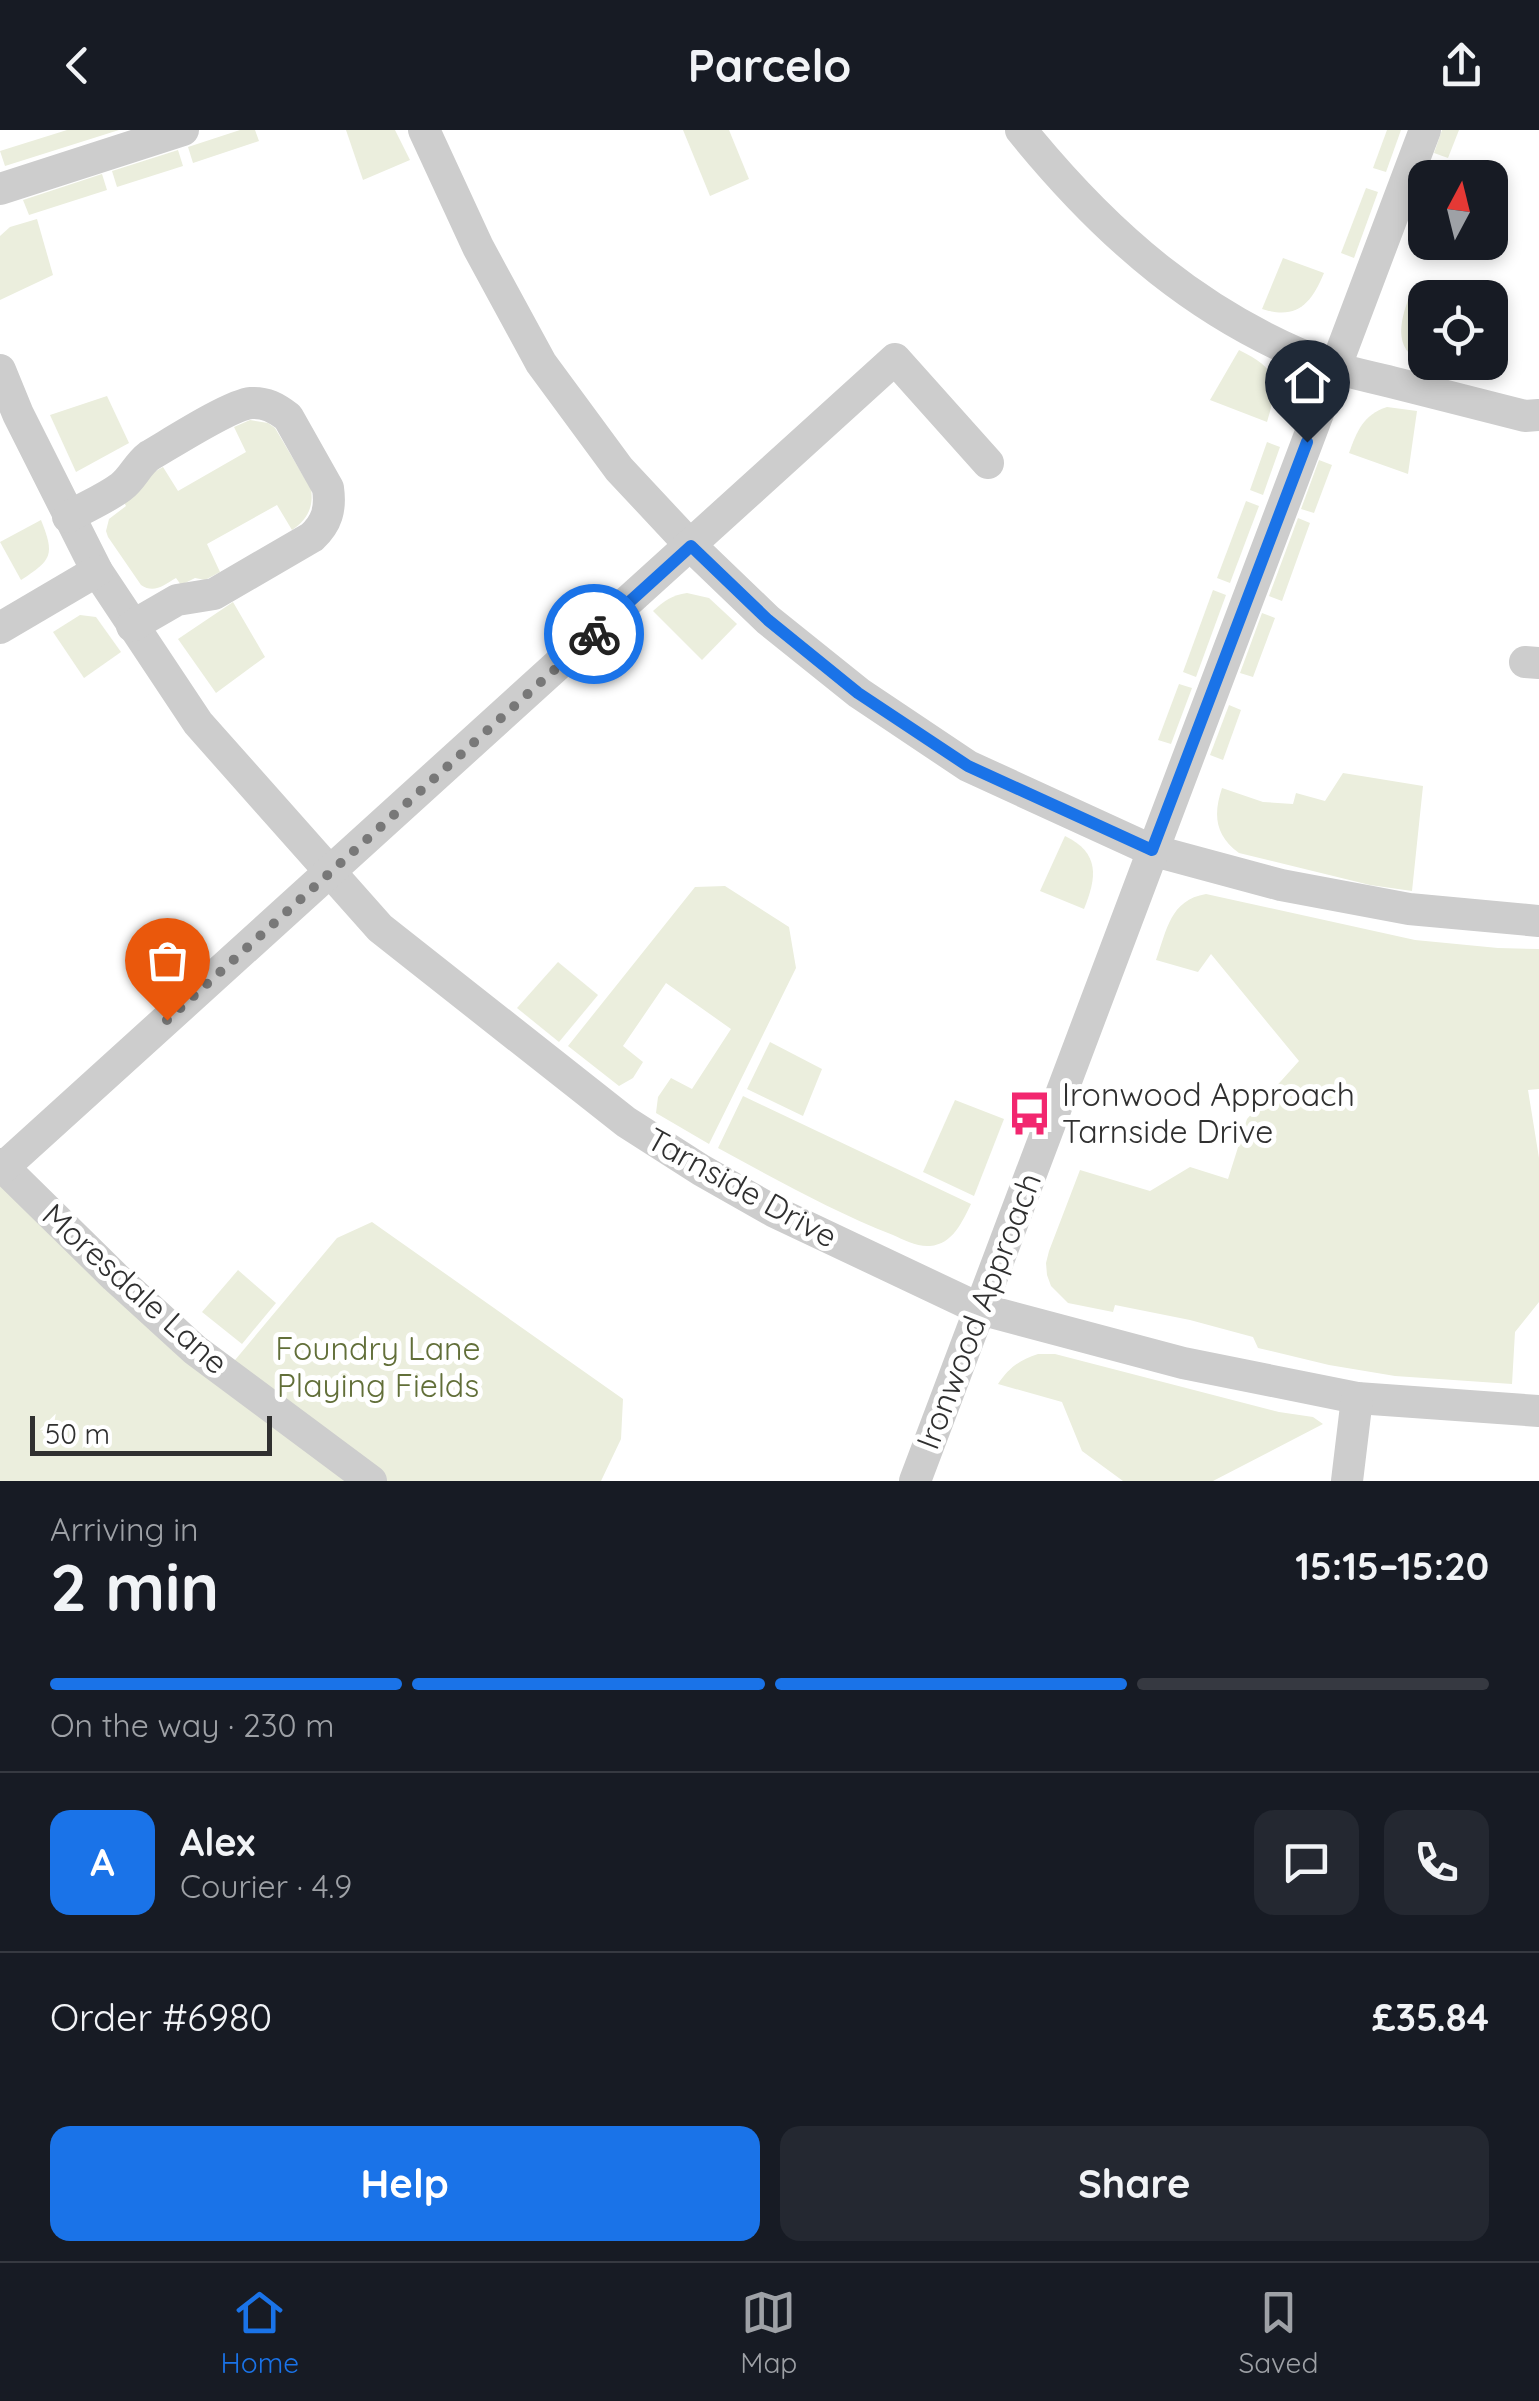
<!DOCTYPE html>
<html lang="en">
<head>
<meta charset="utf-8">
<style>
	body { margin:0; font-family:Quicksand,sans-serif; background:#242831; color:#f1f3f6; height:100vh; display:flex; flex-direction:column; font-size:38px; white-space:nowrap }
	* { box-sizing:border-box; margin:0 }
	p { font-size:32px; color:#9ea1a6 }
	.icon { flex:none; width:55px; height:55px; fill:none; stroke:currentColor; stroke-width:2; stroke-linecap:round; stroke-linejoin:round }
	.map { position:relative; height:1351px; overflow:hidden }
	.side { display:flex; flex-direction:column; background:#171b24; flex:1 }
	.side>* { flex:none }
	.needle { width:65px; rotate:7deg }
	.controls { position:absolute; left:1408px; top:30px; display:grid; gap:20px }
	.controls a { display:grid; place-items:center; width:100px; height:100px; border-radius:20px; background:#171b24; box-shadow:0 5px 15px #0003; font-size:50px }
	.scale { position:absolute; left:30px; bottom:25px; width:242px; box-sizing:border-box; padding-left:10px; border:5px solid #303030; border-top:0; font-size:28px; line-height:35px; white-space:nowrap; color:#303030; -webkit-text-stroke:8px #fff; paint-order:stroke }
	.pin { position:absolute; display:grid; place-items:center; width:85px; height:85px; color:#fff; margin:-102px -42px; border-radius:50% 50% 50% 0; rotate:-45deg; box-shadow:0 0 10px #0007 }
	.pin .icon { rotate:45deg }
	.courier { position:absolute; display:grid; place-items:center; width:100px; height:100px; margin:-50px; border:8px solid #1a73e8; border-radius:50%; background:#fff; color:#222; box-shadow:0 2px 12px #0007 }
	.summary em { font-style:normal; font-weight:700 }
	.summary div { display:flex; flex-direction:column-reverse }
	.summary { display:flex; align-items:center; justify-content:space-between; height:170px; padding:0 50px }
	h1 { font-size:65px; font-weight:700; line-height:75px }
	.bar { display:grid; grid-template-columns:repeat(4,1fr); gap:15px 10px; align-content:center; height:120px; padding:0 50px }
	.bar i { height:12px; border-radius:8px; background:#363941 }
	.bar .selected { background:#1a73e8 }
	.bar p { grid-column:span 4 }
	.line { display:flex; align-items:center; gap:25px; padding:0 50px; border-top:2px solid #363941 }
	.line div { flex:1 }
	.round { display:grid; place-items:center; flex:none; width:105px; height:105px; border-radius:20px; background:#242831 }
	.action { display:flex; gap:20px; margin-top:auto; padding:20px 50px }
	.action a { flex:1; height:115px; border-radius:20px; background:#1a73e8; color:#fff; font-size:40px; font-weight:700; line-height:115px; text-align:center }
	.action a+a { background:#242831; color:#f1f3f6 }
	header { display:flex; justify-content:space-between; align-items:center; height:130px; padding:0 50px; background:#171b24; font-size:45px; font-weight:700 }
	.tab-bar { display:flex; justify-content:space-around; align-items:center; height:140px; border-top:2px solid #363941; background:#171b24; font-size:28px; color:#9ea1a6 }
	.tab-bar a { display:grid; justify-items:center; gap:5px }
	.tab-bar .selected { color:#1a73e8 }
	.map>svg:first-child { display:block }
</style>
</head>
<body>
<header><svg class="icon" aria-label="back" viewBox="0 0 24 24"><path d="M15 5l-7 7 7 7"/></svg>Parcelo<svg class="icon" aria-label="share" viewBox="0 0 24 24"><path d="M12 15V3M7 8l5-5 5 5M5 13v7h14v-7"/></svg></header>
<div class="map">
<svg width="1539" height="1351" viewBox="0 0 1539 1351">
	<rect width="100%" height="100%" fill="#fff"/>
	<g fill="#ebeedd">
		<path d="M 67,0 L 119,0 L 5,36 L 0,21 Z"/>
		<path d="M 240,0 L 255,0 L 259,11 L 193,33 L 188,17 Z"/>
		<path d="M 346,0 L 395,0 L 410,30 L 363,50 Z"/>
		<path d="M 683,0 L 729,0 L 749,49 L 710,66 Z"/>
		<path d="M 1387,0 L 1401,0 L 1386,42 L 1373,38 Z"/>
		<path d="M 1442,0 L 1459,0 L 1448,28 L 1434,23 Z"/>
		<path d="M 178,20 L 183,36 L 117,57 L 112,41 Z"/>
		<path d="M 102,44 L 107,60 L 29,85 L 23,70 Z"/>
		<path d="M 1366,58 L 1378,62 L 1354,128 L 1341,123 Z"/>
		<path d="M 37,89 L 53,145 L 0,170 L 0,106 L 10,97 Z"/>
		<path d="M 1283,128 L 1324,143 C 1311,174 1297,190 1262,179 Z"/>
		<path d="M 1413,157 L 1441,167 L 1425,168 L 1425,232 L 1461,233 L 1458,245 C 1446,240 1430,237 1419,231 C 1389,214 1404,181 1413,157 Z"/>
		<path d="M 1239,220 C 1279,240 1279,251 1267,292 L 1210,270 Z"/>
		<path d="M 107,266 L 129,313 L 76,342 L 50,285 Z"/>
		<path d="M 1387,277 L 1417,281 L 1408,344 L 1349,323 C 1357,301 1363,285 1387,277 Z"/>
		<path d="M 250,290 L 268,293 L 275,298 L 311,359 C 314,377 307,390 292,400 L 277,375 L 207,414 L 220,442 L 205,450 L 195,448 L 181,455 L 176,448 C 164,455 154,464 141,455 L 108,407 L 106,401 L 109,389 L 126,376 L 123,370 L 145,347 L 163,337 L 178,361 L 246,322 L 234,297 Z"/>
		<path d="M 1267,312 L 1280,317 L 1263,365 L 1250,360 Z"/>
		<path d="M 1319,330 L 1332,335 L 1314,383 L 1301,379 Z"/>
		<path d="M 1246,371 L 1259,376 L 1230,453 L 1217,448 Z"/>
		<path d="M 1298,388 L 1310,393 L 1282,471 L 1269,466 Z"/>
		<path d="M 41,390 C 55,425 52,430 21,450 L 0,412 Z"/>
		<path d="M 1213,460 L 1226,465 L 1196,547 L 1183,542 Z"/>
		<path d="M 687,463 L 709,468 L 737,494 L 702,530 L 653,481 C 664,471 672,465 687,463 Z"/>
		<path d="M 233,472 L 265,527 L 216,563 L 178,509 Z"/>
		<path d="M 1262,483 L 1275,488 L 1253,547 L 1240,543 Z"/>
		<path d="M 80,485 L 96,487 L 121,522 L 84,548 L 53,502 Z"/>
		<path d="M 1179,554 L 1192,558 L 1171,614 L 1158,610 Z"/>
		<path d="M 1229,575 L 1241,580 L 1223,630 L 1210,625 Z"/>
		<path d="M 1343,643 L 1423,656 L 1412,761 L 1370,755 L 1239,723 C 1215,705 1213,685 1222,658 L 1263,672 L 1293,674 L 1296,663 L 1325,671 Z"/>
		<path d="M 1065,706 C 1100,723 1097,747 1084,779 L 1040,761 Z"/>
		<path d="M 725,756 L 789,797 L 796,838 L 709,1014 L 656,983 L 658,967 L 671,948 L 692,959 L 731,899 L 666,853 L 623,916 L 643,932 L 633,948 L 619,956 L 568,916 L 695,757 Z"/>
		<path d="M 1206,764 L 1415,810 L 1498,818 L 1539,819 L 1539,959 L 1528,960 L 1539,1028 L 1539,1172 L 1515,1202 L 1512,1254 L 1395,1246 L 1329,1235 L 1258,1218 L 1253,1207 L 1190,1190 L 1115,1175 L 1113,1182 L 1068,1173 L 1051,1156 L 1047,1145 L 1046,1133 L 1049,1121 L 1080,1040 L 1150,1061 L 1190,1037 L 1228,1049 L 1247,989 L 1299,931 L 1211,824 L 1198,842 L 1156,830 C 1167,800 1170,770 1206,764 Z"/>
		<path d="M 558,832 L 598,865 L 559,912 L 517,878 Z"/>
		<path d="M 770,912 L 822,939 L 803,986 L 747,959 Z"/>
		<path d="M 743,966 L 971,1074 C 962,1092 953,1114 930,1116 C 917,1117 904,1110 893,1105 C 832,1081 775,1049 718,1018 Z"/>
		<path d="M 955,970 L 1004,989 L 974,1066 L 923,1042 Z"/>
		<path d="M 0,1034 L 225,1242 L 337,1108 L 372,1092 L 623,1269 L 621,1309 L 601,1351 L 0,1351 Z"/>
		<path d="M 238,1140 L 276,1173 L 242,1214 L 202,1182 Z"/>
		<path d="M 1038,1224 L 1055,1224 L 1279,1282 L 1313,1287 L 1323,1294 L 1213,1351 L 1123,1351 L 1082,1321 L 1062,1272 L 998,1254 C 1009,1238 1019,1230 1038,1224 Z"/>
	</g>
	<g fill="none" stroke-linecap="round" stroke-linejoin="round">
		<g stroke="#cdcdcd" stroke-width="32">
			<path d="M 424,0 L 478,117 L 541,233 L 619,339 L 691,416 L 768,490 L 859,563 L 968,636 L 1151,720 L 1281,755 L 1409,779 L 1539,791"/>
			<path d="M 1021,0 C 1107,106 1203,190 1332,237 C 1354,244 1377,248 1399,254 C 1441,265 1483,275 1525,286 L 1539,285"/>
			<path d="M 0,59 L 183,0"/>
			<path d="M 0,240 L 18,284 L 97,441 L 198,593 L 380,798 L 626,992 L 701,1040 L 775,1082 L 980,1179 L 1183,1233 L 1357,1268 L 1539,1281"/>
			<path d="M 68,387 C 85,377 105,369 121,357 C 133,348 137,335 149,326 C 170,314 230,275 251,273 C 266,272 276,278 288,287 L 328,358 C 331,379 327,393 312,407 L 214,464 L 177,470 L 132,496"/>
			<path d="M 0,498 L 97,441"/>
			<path d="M 1525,532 L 1539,533"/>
			<path d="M 0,1034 L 115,1147 L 195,1220 L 371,1351"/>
			<path d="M 4,1037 L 895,229 L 988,333"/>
			<path d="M 915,1351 L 1425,0"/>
			<path d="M 1347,1351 L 1357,1268"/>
		</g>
	</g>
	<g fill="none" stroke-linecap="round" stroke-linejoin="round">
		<path stroke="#787878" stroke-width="10" stroke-dasharray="0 18" d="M 167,890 L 594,504"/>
		<path stroke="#1a73e8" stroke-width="12" d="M 594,504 L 691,416 L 768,490 L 858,563 L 968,636 L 1152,720 L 1307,312"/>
	</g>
	<defs>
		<symbol id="bus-bare" viewBox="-9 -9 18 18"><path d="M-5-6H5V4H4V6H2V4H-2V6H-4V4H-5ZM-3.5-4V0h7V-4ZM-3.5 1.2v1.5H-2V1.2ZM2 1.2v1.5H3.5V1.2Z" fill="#f2276f" stroke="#fff" stroke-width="2.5" paint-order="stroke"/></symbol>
	</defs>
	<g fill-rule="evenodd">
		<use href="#bus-bare" x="998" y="952" width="63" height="63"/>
	</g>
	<g text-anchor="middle" stroke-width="10" stroke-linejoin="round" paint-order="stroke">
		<g font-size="32" fill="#303030" stroke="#fff" text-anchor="start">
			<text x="1062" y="976">Ironwood Approach<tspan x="1062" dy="37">Tarnside Drive</tspan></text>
		</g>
		<g font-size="32" fill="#303030" stroke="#fff">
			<text transform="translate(742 1058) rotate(29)" y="11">Tarnside Drive</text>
			<text transform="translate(135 1159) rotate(42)" y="11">Moresdale Lane</text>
			<text transform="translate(979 1181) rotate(-69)" y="11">Ironwood Approach</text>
		</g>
		<g font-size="32" fill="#626f39" stroke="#fff">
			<text x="378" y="1230">Foundry Lane<tspan x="378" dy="37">Playing Fields</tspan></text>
		</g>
	</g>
</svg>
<div class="controls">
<a><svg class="needle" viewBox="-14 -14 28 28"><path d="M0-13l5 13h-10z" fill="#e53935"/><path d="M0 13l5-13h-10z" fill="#9ea1a6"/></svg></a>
<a><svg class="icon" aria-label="locate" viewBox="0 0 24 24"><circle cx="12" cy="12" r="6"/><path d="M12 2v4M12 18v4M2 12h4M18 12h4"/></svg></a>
</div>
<div class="scale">50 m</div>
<div class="pin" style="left:167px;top:890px;background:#ea580c"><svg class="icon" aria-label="bag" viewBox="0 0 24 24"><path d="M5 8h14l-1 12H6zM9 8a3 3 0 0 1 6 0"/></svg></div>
<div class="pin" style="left:1307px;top:312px;background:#1f2937"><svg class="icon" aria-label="home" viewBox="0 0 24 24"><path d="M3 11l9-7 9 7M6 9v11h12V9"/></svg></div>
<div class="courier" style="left:594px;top:504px"><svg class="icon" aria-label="bike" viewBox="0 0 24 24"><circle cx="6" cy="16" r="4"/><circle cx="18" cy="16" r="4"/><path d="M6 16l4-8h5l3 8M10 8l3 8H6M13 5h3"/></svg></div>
</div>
<section class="side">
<div class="summary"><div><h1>2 min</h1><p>Arriving in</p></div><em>15:15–15:20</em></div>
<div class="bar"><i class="selected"></i><i class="selected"></i><i class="selected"></i><i></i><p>On the way · 230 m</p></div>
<div class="line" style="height:180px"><b class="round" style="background:#1a73e8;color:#fff">A</b><div><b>Alex</b><p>Courier · 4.9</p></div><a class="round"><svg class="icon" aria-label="chat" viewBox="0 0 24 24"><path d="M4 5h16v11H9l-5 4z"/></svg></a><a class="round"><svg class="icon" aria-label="phone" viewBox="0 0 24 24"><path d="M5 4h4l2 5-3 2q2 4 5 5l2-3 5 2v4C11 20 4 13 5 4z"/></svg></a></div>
<div class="line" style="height:130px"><div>Order #6980</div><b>£35.84</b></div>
<div class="action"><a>Help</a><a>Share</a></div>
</section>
<nav class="tab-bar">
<a class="selected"><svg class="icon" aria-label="home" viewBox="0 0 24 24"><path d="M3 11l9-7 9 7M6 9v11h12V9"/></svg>Home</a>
<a><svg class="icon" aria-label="map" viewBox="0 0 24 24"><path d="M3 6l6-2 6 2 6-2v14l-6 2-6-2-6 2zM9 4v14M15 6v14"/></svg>Map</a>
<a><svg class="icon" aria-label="saved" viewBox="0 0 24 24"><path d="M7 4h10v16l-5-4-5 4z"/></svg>Saved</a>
</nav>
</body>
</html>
